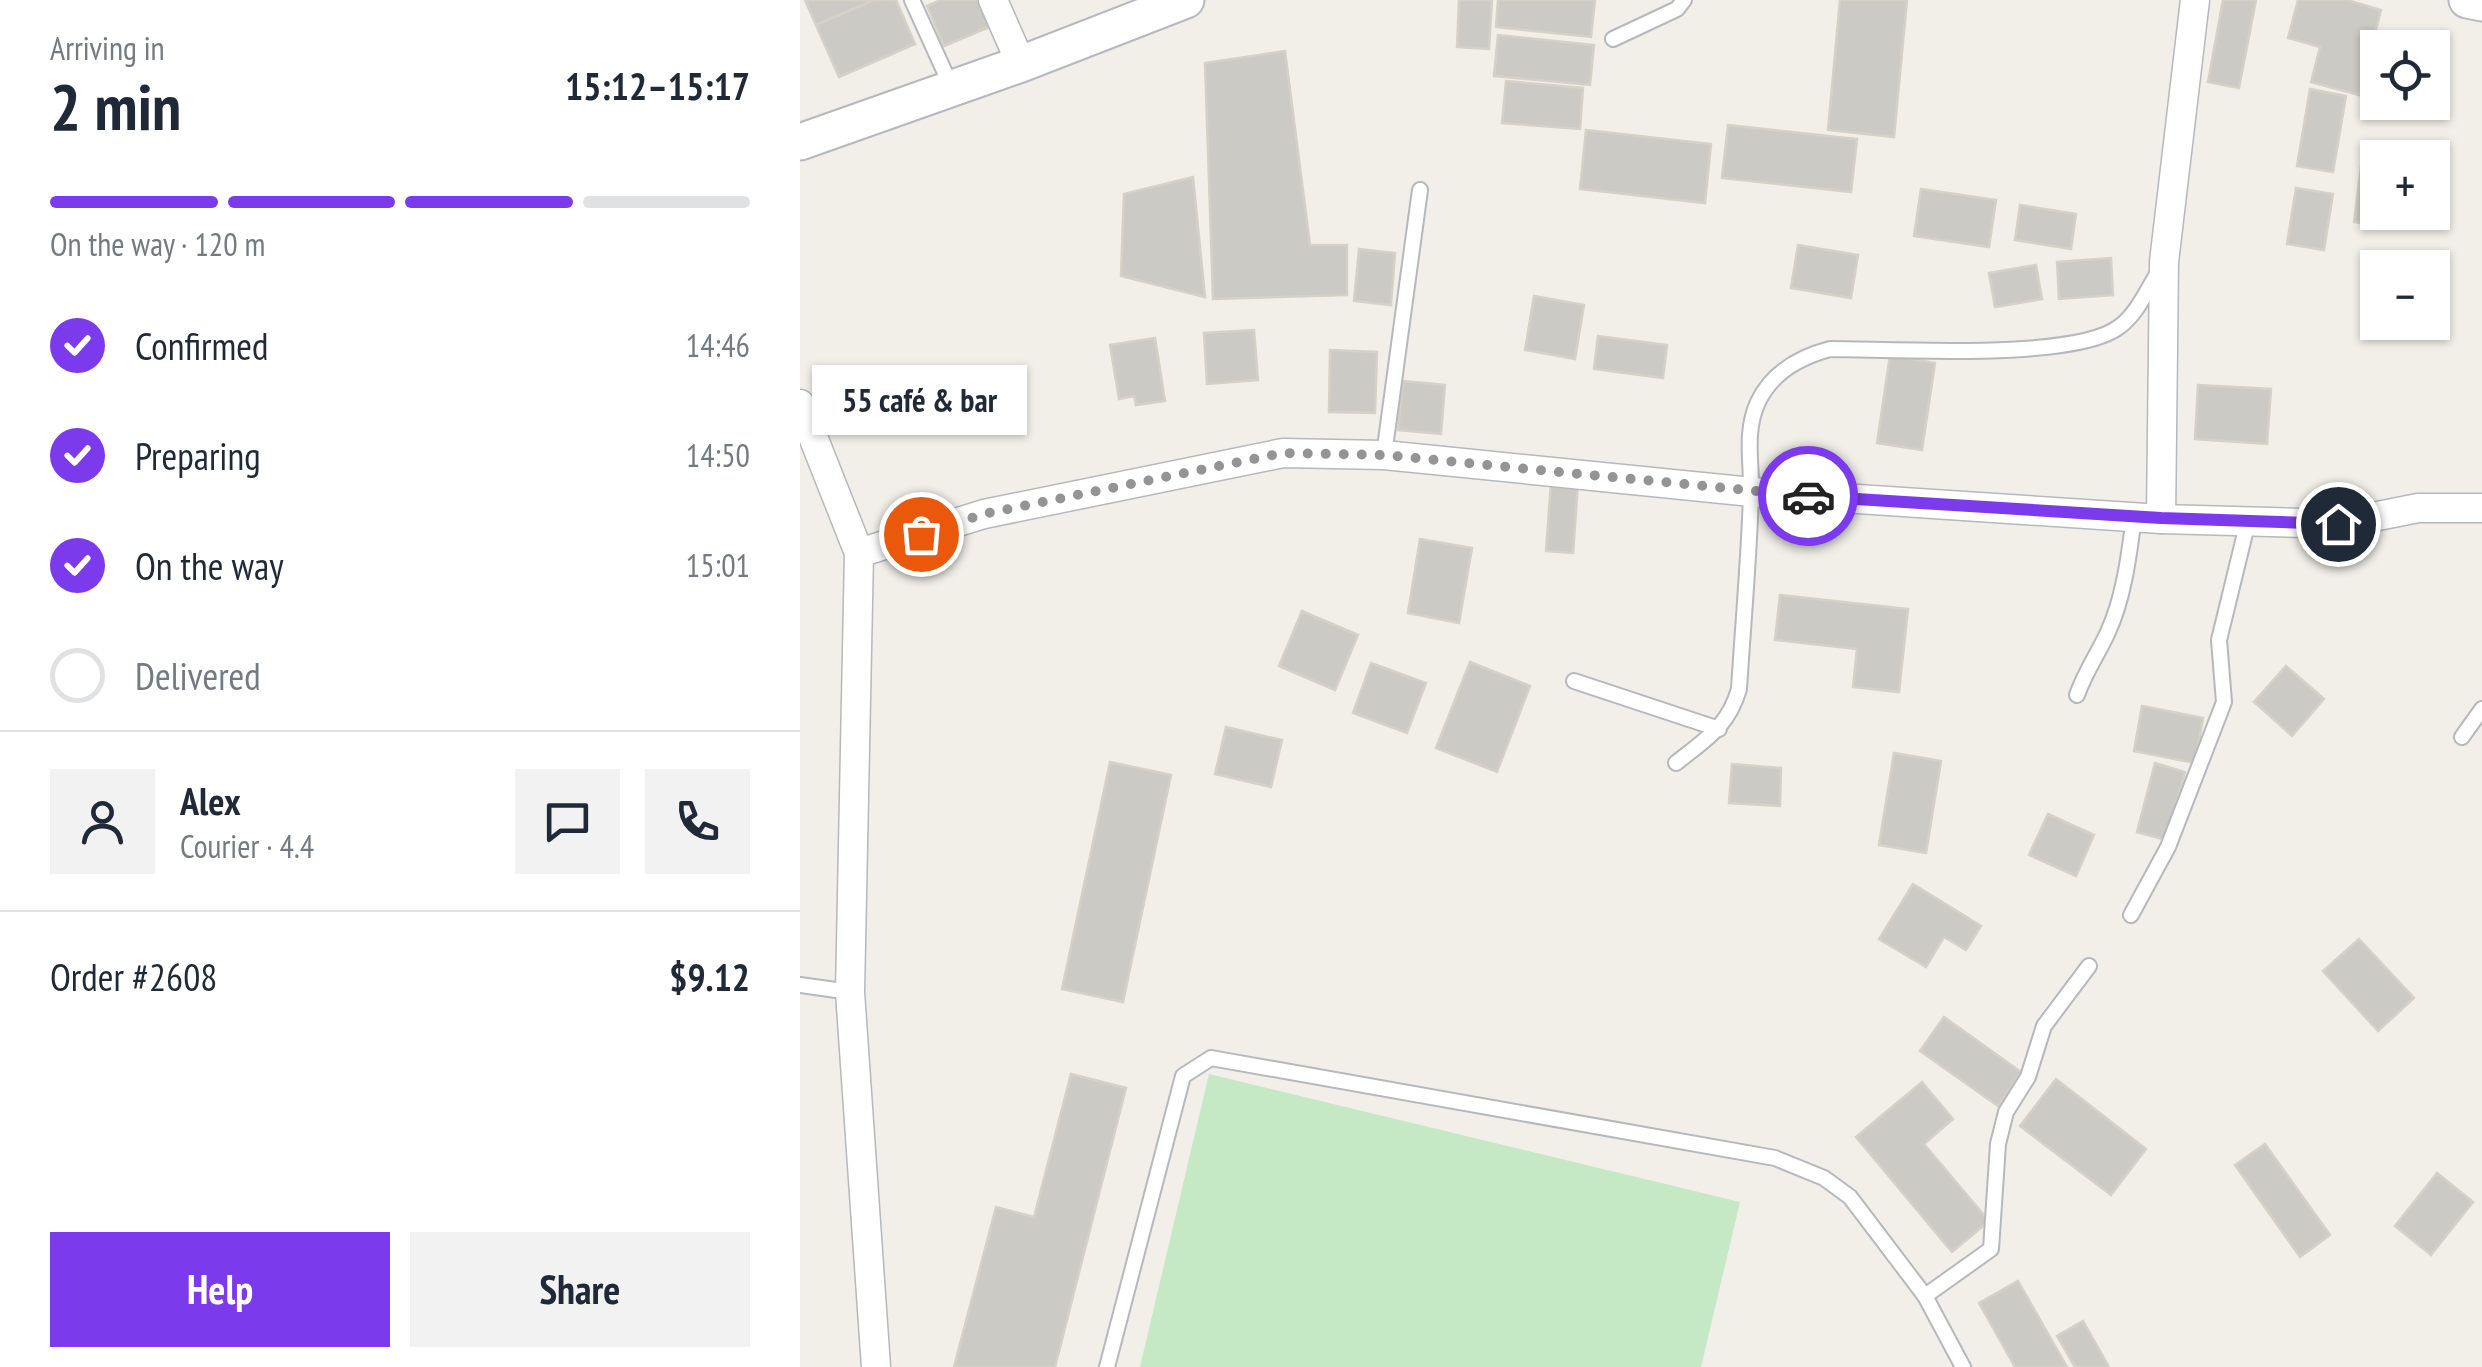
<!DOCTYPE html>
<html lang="en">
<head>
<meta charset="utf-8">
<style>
	body { margin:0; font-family:"PT Sans Narrow",sans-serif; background:#f2f2f3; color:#1f2937; height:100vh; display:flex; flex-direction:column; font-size:38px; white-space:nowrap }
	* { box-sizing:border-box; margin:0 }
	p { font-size:32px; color:#747a83 }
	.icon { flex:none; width:55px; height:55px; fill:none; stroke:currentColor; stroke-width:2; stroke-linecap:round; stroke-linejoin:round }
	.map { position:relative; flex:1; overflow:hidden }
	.side { display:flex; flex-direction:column; background:#fff; width:800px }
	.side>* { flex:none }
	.fabs { position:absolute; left:1560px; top:30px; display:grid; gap:20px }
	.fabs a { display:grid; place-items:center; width:90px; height:90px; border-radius:0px; background:#fff; box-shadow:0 2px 8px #0004; font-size:50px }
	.pin { position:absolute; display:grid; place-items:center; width:85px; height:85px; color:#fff; margin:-42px; border:5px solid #fff; border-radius:50%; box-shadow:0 2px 10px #0007 }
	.courier { position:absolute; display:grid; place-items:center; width:100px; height:100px; margin:-50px; border:8px solid #7c3aed; border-radius:50%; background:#fff; color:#222; box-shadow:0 2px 12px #0007 }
	.bubble { position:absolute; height:70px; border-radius:0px; background:#fff; box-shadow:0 2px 8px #0004; font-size:32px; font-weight:700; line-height:70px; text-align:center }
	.summary em { font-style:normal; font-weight:700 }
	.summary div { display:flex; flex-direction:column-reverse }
	.summary { display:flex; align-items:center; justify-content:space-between; height:170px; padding:0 50px }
	h1 { font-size:65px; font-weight:700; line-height:75px }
	.bar { display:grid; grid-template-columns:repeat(4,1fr); gap:15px 10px; align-content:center; height:120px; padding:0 50px }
	.bar i { height:12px; border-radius:8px; background:#e0e1e3 }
	.bar .active { background:#7c3aed }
	.bar p { grid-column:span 4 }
	.line { display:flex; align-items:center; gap:25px; padding:0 50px; border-top:2px solid #e0e1e3 }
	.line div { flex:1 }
	.round { display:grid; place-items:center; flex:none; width:105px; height:105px; border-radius:0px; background:#f2f2f3 }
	ol { padding:0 50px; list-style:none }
	li { display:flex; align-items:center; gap:30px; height:110px }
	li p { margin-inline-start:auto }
	li .icon { padding:10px; border-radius:50%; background:#7c3aed; color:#fff; stroke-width:4 }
	li:last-child { color:#747a83 }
	li i { width:55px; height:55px; border:5px solid #e0e1e3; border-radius:50% }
	.action { display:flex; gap:20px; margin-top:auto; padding:20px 50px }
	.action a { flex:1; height:115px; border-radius:0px; background:#7c3aed; color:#fff; font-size:40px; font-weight:700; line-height:115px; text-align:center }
	.action a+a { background:#f2f2f3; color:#1f2937 }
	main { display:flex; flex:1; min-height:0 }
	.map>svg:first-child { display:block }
</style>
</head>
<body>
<main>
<section class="side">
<div class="summary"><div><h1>2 min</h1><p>Arriving in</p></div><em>15:12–15:17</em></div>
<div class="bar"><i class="active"></i><i class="active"></i><i class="active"></i><i></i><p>On the way · 120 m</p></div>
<ol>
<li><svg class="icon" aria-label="check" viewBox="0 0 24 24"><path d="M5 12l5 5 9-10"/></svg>Confirmed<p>14:46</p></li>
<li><svg class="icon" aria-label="check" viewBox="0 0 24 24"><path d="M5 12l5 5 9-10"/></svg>Preparing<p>14:50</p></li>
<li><svg class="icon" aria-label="check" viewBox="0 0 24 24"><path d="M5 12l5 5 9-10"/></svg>On the way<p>15:01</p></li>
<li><i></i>Delivered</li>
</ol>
<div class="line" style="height:180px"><a class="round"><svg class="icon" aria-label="person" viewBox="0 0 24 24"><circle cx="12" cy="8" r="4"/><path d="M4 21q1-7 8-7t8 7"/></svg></a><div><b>Alex</b><p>Courier · 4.4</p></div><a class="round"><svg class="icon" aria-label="chat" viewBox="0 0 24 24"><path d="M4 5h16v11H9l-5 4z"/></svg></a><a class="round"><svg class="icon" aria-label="phone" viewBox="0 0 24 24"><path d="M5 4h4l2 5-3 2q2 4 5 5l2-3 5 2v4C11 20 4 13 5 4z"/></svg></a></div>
<div class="line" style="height:130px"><div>Order #2608</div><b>$9.12</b></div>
<div class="action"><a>Help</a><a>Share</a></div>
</section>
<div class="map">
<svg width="1682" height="1367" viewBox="0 0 1682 1367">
	<rect width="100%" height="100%" fill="#f1efe8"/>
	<path fill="#c5e8c5" d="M 409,1074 L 940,1202 L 901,1367 L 340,1367 Z"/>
	<g fill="#cccac5" stroke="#d6d1c6" stroke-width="2.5">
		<path d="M 5,0 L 74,0 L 16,25 Z"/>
		<path d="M 74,0 L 96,0 L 115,44 L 39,77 L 16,25 Z"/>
		<path d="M 141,0 L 181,0 L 192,26 L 144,46 L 127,6 Z"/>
		<path d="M 659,0 L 692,0 L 689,49 L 657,47 Z"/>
		<path d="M 698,0 L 795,0 L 791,37 L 696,27 Z"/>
		<path d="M 1040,0 L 1107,0 L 1094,137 L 1028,130 Z"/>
		<path d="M 1423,0 L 1456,0 L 1439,88 L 1408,82 Z"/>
		<path d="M 1498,0 L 1547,0 L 1581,10 L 1559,95 L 1511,82 L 1520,47 L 1488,38 Z"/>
		<path d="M 698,35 L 794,45 L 790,85 L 694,76 Z"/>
		<path d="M 485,51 L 510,245 L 547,245 L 547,295 L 413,299 L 405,63 Z"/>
		<path d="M 706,81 L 783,88 L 780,129 L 702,123 Z"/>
		<path d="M 1510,89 L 1546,96 L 1533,172 L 1497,166 Z"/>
		<path d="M 928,125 L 1057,139 L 1051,192 L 922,178 Z"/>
		<path d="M 786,130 L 911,144 L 905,203 L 780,189 Z"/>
		<path d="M 1561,167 L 1578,169 L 1578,212 L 1596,212 L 1594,227 L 1554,222 Z"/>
		<path d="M 393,177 L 405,297 L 321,276 L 324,194 Z"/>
		<path d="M 1496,188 L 1533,194 L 1524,250 L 1487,244 Z"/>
		<path d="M 1121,189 L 1196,200 L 1189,247 L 1114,236 Z"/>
		<path d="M 1220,205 L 1276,214 L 1271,249 L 1215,240 Z"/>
		<path d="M 998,245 L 1058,255 L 1051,298 L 991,288 Z"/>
		<path d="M 559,249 L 595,253 L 591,305 L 554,301 Z"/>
		<path d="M 1311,258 L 1313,295 L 1259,299 L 1257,262 Z"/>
		<path d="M 1236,265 L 1242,299 L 1195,307 L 1189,273 Z"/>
		<path d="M 734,296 L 784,305 L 775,359 L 725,350 Z"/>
		<path d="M 454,330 L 458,380 L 407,384 L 404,333 Z"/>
		<path d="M 798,336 L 867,345 L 863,378 L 794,369 Z"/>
		<path d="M 355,338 L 365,401 L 336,405 L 334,396 L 319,399 L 310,345 Z"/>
		<path d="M 530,350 L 577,352 L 575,413 L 529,412 Z"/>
		<path d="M 1090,355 L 1135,363 L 1122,450 L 1077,443 Z"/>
		<path d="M 603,381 L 645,385 L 641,434 L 598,430 Z"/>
		<path d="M 1398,385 L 1471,389 L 1467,444 L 1395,439 Z"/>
		<path d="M 751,482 L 778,484 L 773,553 L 746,551 Z"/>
		<path d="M 620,539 L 672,548 L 659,623 L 608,613 Z"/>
		<path d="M 980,595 L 1108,609 L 1099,692 L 1053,687 L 1057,649 L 975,640 Z"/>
		<path d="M 502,611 L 558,635 L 535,690 L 479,666 Z"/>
		<path d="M 670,662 L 730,686 L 697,772 L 636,748 Z"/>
		<path d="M 571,663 L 626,683 L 607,733 L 553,713 Z"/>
		<path d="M 1486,666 L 1524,699 L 1492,736 L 1454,702 Z"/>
		<path d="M 1342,706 L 1403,718 L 1395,763 L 1334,751 Z"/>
		<path d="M 426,727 L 482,740 L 471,787 L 415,774 Z"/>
		<path d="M 1094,753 L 1141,761 L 1126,853 L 1079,845 Z"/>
		<path d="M 310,762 L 371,775 L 323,1002 L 262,989 Z"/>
		<path d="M 1355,763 L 1385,772 L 1366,840 L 1337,832 Z"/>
		<path d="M 932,764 L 981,768 L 980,806 L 929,803 Z"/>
		<path d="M 1248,814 L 1294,835 L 1276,876 L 1229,855 Z"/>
		<path d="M 1113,884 L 1181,926 L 1166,950 L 1144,937 L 1126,967 L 1079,939 Z"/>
		<path d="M 1559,939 L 1614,998 L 1578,1031 L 1523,971 Z"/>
		<path d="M 1144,1017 L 1221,1072 L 1198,1106 L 1120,1051 Z"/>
		<path d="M 271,1074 L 326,1088 L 255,1367 L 154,1367 L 196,1207 L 234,1217 Z"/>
		<path d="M 1256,1079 L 1346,1149 L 1311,1195 L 1220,1126 Z"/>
		<path d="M 1122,1082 L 1153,1119 L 1124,1144 L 1189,1221 L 1152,1252 L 1056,1137 Z"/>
		<path d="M 1465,1144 L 1530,1235 L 1500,1257 L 1435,1165 Z"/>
		<path d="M 1637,1173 L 1673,1202 L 1631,1255 L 1595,1226 Z"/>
		<path d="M 1218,1281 L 1267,1367 L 1215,1367 L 1179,1303 Z"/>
		<path d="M 1283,1321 L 1309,1367 L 1275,1367 L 1257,1336 Z"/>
	</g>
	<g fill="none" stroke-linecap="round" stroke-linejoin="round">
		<defs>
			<g id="service">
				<path d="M 112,0 L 151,86"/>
				<path d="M 813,39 L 877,9 L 884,0"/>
				<path d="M 584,455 L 620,190"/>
				<path d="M 774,681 L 919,729"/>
				<path d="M 1277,695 C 1285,672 1298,654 1308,632 C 1324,597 1329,555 1334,517"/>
				<path d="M 1662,737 L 1682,709"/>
				<path d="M 876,763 C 906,739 928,727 939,689 C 943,624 949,559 951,494 C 952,463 944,432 958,402 C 972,372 1000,357 1030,349 C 1092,349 1274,361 1319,327 C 1337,314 1347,290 1359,271"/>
				<path d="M 1331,915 L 1368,847 L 1424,702 L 1419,640 L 1448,521"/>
				<path d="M 0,985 L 50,992"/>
				<path d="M 1125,1296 L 1191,1249 L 1198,1144 L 1206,1112 L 1228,1077 L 1244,1026 L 1289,966"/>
				<path d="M 307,1367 L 383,1076 L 411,1058 L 975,1158 L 1024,1178 L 1050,1197 L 1125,1296 L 1163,1367"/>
			</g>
			<g id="minor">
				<path d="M 193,0 L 221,64"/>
				<path d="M 1395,0 L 1364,262 L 1361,519 L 1538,524 L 1618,508 L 1682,508"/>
				<path d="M 0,404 L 59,553 L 50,992 L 76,1367"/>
				<path d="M 59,553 L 184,514 L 483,453 L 584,455 L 952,492 L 1361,519"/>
			</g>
			<g id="tertiary">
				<path d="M 1667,0 L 1682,3"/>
				<path d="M 0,142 L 221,64 L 386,0"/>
			</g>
		</defs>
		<use href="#service" stroke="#b5b8bc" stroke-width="18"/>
		<use href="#minor" stroke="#b5b8bc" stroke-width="31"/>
		<use href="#tertiary" stroke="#b5b8bc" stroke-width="39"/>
		<use href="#service" stroke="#fff" stroke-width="14"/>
		<use href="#minor" stroke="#fff" stroke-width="28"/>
		<use href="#tertiary" stroke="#fff" stroke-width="35"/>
	</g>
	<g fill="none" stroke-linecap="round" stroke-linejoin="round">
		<path stroke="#929495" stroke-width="10" stroke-dasharray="0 18" d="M 121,534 L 184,514 L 483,453 L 584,455 L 1008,496"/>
		<path stroke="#7c3aed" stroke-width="12" d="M 1008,496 L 1361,518 L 1538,524"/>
	</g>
</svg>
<div class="fabs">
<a><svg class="icon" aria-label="locate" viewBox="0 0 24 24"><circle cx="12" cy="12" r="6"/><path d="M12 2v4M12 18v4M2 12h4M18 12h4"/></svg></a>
<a>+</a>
<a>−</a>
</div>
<div class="pin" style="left:121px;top:534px;background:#ea580c"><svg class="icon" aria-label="bag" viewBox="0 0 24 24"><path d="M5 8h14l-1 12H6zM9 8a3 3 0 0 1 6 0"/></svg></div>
<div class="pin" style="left:1538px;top:524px;background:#1f2937"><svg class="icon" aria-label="home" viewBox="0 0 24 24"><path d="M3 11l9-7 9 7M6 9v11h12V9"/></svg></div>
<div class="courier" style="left:1008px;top:496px"><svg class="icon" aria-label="car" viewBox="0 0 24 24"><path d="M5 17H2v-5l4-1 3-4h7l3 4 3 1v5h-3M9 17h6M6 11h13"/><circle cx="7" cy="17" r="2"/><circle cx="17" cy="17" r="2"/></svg></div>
<div class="bubble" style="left:12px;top:365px;width:215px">55 café &amp; bar</div>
</div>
</main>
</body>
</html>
